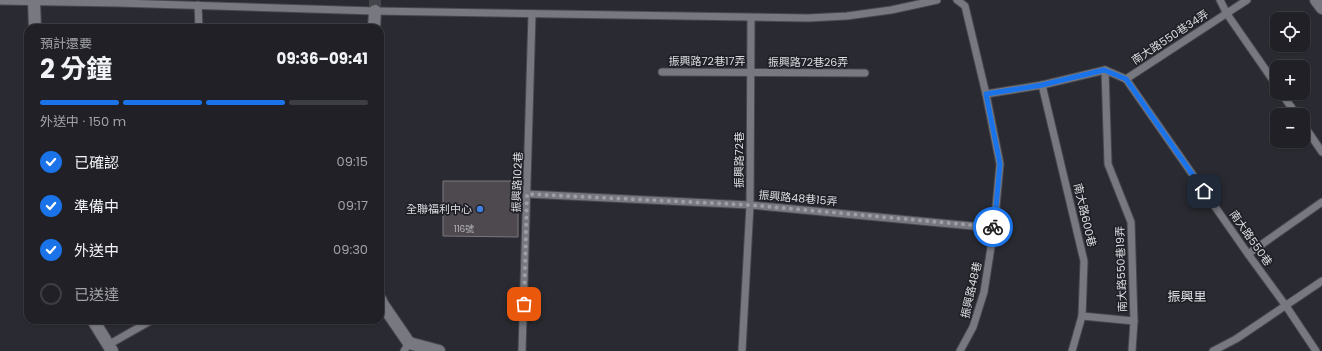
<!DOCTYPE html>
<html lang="zh-TW">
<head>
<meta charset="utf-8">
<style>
	body { margin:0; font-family:Poppins,"Noto Sans TC",sans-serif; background:#2d2d32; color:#f1f3f6; height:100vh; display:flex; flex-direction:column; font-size:15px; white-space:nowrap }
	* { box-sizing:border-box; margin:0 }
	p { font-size:13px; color:#a2a3a7 }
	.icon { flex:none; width:22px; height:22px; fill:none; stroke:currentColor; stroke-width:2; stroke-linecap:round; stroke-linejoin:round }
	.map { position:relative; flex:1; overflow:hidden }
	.details { position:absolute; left:24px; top:24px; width:360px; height:300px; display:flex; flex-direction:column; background:#202026; border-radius:12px; box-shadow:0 1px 3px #0004,0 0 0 1px #3d3e43 }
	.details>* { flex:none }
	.controls { position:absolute; left:1270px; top:12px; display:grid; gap:8px }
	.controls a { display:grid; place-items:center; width:40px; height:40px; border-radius:8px; background:#202026; box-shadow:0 1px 3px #0004,0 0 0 1px #3d3e43; font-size:20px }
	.pin { position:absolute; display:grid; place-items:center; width:34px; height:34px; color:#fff; margin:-17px; border-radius:8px; box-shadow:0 2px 6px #0006 }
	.courier { position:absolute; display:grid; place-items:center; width:40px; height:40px; margin:-20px; border:3px solid #1a73e8; border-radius:50%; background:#fff; color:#222; box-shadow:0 1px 5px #0007 }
	.head em { font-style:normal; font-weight:700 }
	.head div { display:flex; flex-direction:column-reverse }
	.head { display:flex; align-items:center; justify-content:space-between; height:68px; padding:0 16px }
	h1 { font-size:26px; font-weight:700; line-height:30px }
	.bar { display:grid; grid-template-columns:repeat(4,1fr); gap:6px 4px; align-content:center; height:48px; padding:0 16px }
	.bar i { height:5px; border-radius:3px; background:#3d3e43 }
	.bar .on { background:#1a73e8 }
	.bar p { grid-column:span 4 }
	ol { padding:0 16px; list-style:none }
	li { display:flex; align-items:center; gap:12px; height:44px }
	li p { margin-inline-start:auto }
	li .icon { padding:4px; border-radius:50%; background:#1a73e8; color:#fff; stroke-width:4 }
	li:last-child { color:#a2a3a7 }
	li i { width:22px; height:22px; border:2px solid #3d3e43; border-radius:50% }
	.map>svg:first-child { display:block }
</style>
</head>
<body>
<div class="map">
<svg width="1322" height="351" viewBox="0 0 1322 351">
	<rect width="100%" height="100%" fill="#2a2b32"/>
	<path fill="#4e494f" stroke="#7d777e" d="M 443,181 L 518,181 L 518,237 L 443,236 Z"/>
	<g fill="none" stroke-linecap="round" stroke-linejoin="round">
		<path stroke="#45464c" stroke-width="12" stroke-dasharray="12 6" stroke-linecap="butt" d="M 375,11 L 375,0"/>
		<defs>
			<g id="lane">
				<path d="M 957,0 L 965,6 L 986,94 L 1000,164 L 994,228 L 984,292 L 973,327 L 960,351"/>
				<path d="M 1220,0 L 1227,14 L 1277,86"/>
				<path d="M 0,1 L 119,3 L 375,11 L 808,18 L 847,16 L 891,10 L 937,0"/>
				<path d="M 198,5 L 199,28"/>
				<path d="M 1105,70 L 1108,164 L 1131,222 L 1134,321 L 1132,351"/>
				<path d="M 662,72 L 865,73"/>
				<path d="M 1126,79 L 1248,254 L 1286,306 L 1316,351"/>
				<path d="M 1126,79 L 1247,0"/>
				<path d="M 1042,85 L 1084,261 L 1082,316 L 1072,351"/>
				<path d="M 1281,93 L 1297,115"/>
				<path d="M 986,94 L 1042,85 L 1105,70 L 1126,79"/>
				<path d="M 1303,124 L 1322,152"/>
				<path d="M 527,194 L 750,205 L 994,228"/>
				<path d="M 1248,254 L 1322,202"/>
				<path d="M 1082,316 L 1134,321"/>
				<path d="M 108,345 L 152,320"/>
				<path d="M 404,351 L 409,343"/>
				<path d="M 522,351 L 532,14"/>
				<path d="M 742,351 L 750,205 L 751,18"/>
				<path d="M 1213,351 L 1236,339 L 1322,281"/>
			</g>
			<g id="street">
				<path d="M 1316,0 L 1322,8"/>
				<path d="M 34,2 L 35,28"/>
				<path d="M 374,28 L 375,11"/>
				<path d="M 380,299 L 383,305 L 409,343 L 439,351"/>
				<path d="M 93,320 L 112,351"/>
			</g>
		</defs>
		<use href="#lane" stroke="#47474e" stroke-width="9"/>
		<use href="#street" stroke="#47474e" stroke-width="14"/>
		<use href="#lane" stroke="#777880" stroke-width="7"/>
		<use href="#street" stroke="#777880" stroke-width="12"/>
	</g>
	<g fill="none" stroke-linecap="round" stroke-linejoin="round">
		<path stroke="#9e9ea4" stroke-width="4" stroke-dasharray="0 7.2" d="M 524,304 L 527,194 L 750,205 L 993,227"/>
		<path stroke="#1a73e8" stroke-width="5" d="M 993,227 L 994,228 L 1000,164 L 986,94 L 1042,85 L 1104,70 L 1126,79 L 1204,191"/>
	</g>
	<circle fill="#3f7fe0" stroke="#202128" stroke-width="1.5" cx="480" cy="209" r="4"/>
	<g text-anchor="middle" stroke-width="3.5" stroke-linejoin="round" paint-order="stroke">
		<g font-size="9" fill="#b8b7bc">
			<text x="464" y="232">116號</text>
		</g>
		<g font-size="11" fill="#dcdce1" stroke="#202128">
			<text transform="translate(1170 37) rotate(-33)" y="4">南大路550巷34弄</text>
			<text x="707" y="65">振興路72巷17弄</text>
			<text x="808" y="66">振興路72巷26弄</text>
			<text transform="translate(739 160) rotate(-90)" y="4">振興路72巷</text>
			<text transform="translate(517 182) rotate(-88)" y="4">振興路102巷</text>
			<text transform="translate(798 198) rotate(5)" y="4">振興路48巷15弄</text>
			<text transform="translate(1085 215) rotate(77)" y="4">南大路600巷</text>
			<text transform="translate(1251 238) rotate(55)" y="4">南大路550巷</text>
			<text transform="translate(1121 269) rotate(-92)" y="4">南大路550巷19弄</text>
			<text transform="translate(971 290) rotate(-77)" y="4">振興路48巷</text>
		</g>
		<g font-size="11" fill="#dcdce1" stroke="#202128" text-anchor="end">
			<text x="472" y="213">全聯福利中心</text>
		</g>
		<g font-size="13" fill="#dcdce1" stroke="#202128">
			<text x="1187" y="301">振興里</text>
		</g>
	</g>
</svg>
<div class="controls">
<a><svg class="icon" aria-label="locate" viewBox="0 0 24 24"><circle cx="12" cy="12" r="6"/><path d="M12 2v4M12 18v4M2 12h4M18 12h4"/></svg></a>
<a>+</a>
<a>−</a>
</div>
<div class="pin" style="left:524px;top:304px;background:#ea580c"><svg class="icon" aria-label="bag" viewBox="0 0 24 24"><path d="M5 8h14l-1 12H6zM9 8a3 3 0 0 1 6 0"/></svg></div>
<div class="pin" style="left:1204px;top:191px;background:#1f2937"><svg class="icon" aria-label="home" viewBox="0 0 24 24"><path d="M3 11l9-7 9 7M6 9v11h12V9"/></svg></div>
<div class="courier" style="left:993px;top:227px"><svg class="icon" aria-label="bike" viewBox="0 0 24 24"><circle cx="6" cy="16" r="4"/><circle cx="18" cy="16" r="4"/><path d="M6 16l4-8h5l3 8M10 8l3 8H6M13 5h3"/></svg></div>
<section class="details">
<div class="head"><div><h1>2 分鐘</h1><p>預計還要</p></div><em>09:36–09:41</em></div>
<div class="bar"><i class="on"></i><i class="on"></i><i class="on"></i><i></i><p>外送中 · 150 m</p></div>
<ol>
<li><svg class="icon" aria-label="check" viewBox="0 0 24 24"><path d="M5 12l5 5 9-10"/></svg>已確認<p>09:15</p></li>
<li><svg class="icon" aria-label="check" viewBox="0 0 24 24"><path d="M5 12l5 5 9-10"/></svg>準備中<p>09:17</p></li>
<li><svg class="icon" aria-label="check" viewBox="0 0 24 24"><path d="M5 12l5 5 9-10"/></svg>外送中<p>09:30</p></li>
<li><i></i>已送達</li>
</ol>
</section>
</div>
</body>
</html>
